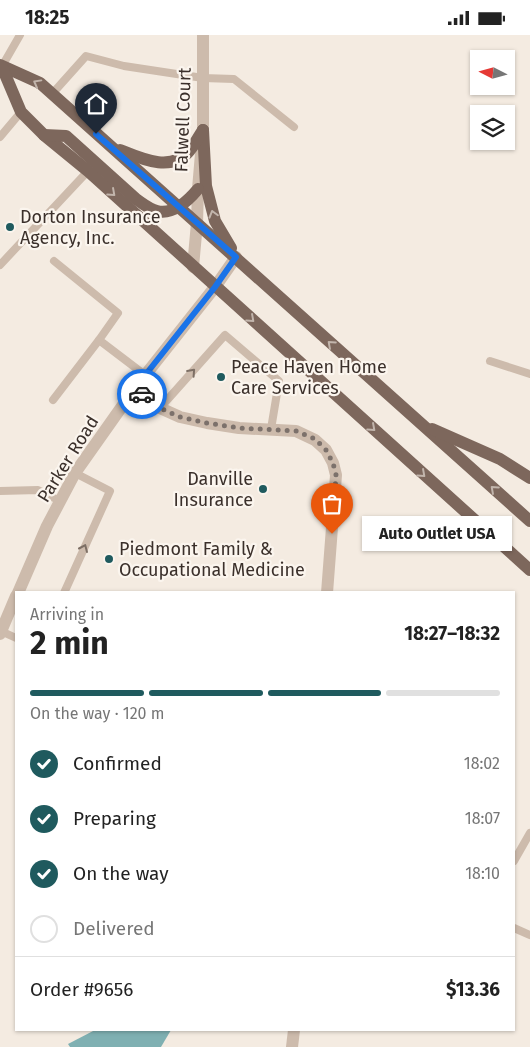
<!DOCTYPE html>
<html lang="en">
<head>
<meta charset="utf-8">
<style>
	body { margin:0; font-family:"Fira Sans",sans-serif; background:#f2f2f2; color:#222; height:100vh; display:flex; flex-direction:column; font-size:19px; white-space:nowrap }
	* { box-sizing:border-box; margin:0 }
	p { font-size:16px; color:#767676 }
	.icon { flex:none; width:28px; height:28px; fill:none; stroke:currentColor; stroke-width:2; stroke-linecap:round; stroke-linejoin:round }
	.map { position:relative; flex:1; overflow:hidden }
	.details { position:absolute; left:15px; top:556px; width:500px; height:440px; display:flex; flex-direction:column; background:#fff; border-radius:0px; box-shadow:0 1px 4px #0004 }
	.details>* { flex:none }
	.needle { width:32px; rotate:276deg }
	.controls { position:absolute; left:470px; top:15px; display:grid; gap:10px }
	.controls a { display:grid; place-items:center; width:45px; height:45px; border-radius:0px; background:#fff; box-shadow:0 1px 4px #0004; font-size:25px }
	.pin { position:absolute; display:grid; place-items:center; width:42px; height:42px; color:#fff; margin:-51px -21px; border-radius:50% 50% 50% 0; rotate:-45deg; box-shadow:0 0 5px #0007 }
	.pin .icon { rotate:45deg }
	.courier { position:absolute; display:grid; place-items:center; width:50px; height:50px; margin:-25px; border:4px solid #1a73e8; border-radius:50%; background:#fff; color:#222; box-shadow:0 1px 6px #0007 }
	.bubble { position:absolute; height:35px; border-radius:0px; background:#fff; box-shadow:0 1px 4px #0004; font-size:16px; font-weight:700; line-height:35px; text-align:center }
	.head em { font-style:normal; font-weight:700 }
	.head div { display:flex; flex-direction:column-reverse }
	.head { display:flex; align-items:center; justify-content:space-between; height:85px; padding:0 15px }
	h1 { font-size:32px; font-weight:700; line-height:38px }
	.bar { display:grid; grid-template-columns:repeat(4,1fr); gap:8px 5px; align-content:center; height:60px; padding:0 15px }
	.bar i { height:6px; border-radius:4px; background:#e0e0e0 }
	.bar .current { background:#1f5a5e }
	.bar p { grid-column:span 4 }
	.line { display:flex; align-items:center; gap:12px; padding:0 15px; border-top:1px solid #e0e0e0 }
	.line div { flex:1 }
	ol { padding:0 15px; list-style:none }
	li { display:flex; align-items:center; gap:15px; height:55px }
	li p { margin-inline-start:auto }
	li .icon { padding:5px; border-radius:50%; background:#1f5a5e; color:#fff; stroke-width:4 }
	li:last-child { color:#767676 }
	li i { width:28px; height:28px; border:2px solid #e0e0e0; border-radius:50% }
	.status { display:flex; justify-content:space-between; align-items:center; height:35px; padding:0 25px; background:#fff; direction:ltr }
	.status svg { height:14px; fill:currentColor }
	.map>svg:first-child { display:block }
</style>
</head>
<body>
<div class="status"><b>18:25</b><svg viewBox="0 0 49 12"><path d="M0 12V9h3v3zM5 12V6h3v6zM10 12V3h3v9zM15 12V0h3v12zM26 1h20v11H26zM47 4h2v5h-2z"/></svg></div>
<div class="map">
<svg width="530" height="1012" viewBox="0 0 530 1012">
	<rect width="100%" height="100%" fill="#f4ebe1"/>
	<path fill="#7fb0b2" d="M 95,995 L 171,995 L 161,1012 L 70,1012 L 68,1009 Z"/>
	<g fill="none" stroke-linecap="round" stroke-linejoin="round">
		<g stroke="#cdbbac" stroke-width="8">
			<path d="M 1,33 L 20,0"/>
			<path d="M 52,59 L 86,21 L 124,31 L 203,43 L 234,44 L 294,92"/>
			<path d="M 0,102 L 21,77"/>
			<path d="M 54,226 L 118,278 L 99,305 L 145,340"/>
			<path d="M 0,230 L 88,136"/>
			<path d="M 490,326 L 530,339"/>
			<path d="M 53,365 L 99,305"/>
			<path d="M 160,373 L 225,300 L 279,346 L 271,394"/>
			<path d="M 0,456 L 38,455 L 60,466"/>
			<path d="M 64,558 L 110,456 L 75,438"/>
			<path d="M 1,596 L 16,603"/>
			<path d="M 514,826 L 530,798"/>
			<path d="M 514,893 L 530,900"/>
		</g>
		<g stroke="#cdbbac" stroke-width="12">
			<path d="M 193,232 L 197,188 L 198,154 L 203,95 L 203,0"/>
			<path d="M 135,353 L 160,373 L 180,382 L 207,388 L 239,393 L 296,396 L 315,405 L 326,415 L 333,428 L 336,440 L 327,558"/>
			<path d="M 18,558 L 47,491 L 75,438 L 135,353 L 215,252 L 236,222"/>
			<path d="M 0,599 L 16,561"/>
			<path d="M 292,1012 L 294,995"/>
		</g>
		<g stroke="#7d675c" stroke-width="12">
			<path d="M 0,30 L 40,48 L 530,486"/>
			<path d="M 2,32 L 21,77 L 44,100 L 88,136 L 530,535"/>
			<path d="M 203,95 L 206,151 L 215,186 L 231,213"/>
			<path d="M 44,100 L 66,101 L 136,164 C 142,168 149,174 157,176 C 173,180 188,166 198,154"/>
			<path d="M 120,115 C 142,124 172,138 190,115 C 195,109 199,101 203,95"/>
			<path d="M 432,394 L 500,424 L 530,443"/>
		</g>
	</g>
	<defs><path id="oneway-chevron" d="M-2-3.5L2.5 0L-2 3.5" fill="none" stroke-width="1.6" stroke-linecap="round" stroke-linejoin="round" transform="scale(1.25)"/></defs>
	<g stroke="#c2b5ac">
		<use href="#oneway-chevron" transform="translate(37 48) rotate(-151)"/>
		<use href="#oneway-chevron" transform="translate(112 158) rotate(42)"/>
		<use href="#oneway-chevron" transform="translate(213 179) rotate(-106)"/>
		<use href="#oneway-chevron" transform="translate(251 284) rotate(42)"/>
		<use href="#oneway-chevron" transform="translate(331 309) rotate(-138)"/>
		<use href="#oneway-chevron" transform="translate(372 393) rotate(42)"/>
		<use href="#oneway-chevron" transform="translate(422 439) rotate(42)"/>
		<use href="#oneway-chevron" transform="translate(494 454) rotate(-138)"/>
	</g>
	<g stroke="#7d6f65">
		<use href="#oneway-chevron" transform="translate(192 337) rotate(-48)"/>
		<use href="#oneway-chevron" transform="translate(84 513) rotate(-66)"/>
	</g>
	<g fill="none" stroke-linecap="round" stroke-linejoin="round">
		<path stroke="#7c716b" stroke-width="5" stroke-dasharray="0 9" d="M 142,359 L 160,373 L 180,382 L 207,388 L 239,393 L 296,396 L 315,404 L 326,415 L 333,428 L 336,440 L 332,499"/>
		<path stroke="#1a73e8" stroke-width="6" d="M 96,99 L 236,222 L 215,252 L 135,353 L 142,359"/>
	</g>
	<g fill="#1f5a5e" stroke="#fbf5ee" stroke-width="2">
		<circle cx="10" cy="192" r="5"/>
		<circle cx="221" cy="342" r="5"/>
		<circle cx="263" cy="454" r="5"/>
		<circle cx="109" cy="524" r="5"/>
	</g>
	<g text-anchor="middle" stroke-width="4.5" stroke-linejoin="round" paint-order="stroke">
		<g font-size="18" fill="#3b302b" stroke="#fbf5ee">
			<text transform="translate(183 85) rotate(-88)" y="6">Falwell Court</text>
			<text transform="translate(68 424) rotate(-58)" y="6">Parker Road</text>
		</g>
		<g font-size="18" fill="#3b302b" stroke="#fbf5ee" text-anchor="start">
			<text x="20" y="188">Dorton Insurance<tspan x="20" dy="21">Agency, Inc.</tspan></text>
			<text x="231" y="338">Peace Haven Home<tspan x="231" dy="21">Care Services</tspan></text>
			<text x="253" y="450" text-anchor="end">Danville<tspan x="253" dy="21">Insurance</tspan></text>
			<text x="119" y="520">Piedmont Family &amp;<tspan x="119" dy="21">Occupational Medicine</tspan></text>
		</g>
	</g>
</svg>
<div class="controls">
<a><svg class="needle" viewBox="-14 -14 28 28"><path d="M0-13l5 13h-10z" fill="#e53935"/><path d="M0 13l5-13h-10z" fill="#767676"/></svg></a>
<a><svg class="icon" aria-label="layers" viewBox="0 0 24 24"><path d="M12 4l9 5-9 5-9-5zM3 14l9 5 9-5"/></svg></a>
</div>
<div class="pin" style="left:332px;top:499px;background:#ea580c"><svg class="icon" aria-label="bag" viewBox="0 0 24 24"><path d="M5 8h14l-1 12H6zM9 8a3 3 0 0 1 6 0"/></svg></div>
<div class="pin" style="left:96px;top:99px;background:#1f2937"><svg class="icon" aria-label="home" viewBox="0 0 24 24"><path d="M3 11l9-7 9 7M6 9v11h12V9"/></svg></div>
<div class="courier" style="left:142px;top:359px"><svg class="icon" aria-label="car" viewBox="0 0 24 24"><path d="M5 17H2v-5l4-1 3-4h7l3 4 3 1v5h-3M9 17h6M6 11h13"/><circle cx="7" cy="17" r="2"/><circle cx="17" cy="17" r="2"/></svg></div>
<div class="bubble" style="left:362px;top:481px;width:150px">Auto Outlet USA</div>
<section class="details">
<div class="head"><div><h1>2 min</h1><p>Arriving in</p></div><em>18:27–18:32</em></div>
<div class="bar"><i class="current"></i><i class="current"></i><i class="current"></i><i></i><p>On the way · 120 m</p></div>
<ol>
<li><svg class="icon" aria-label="check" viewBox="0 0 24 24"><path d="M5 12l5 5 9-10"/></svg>Confirmed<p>18:02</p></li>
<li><svg class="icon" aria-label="check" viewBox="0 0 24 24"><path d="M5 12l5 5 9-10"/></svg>Preparing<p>18:07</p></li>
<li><svg class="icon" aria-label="check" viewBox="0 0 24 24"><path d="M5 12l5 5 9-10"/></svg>On the way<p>18:10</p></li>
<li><i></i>Delivered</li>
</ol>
<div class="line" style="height:65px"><div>Order #9656</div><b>$13.36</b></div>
</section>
</div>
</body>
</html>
